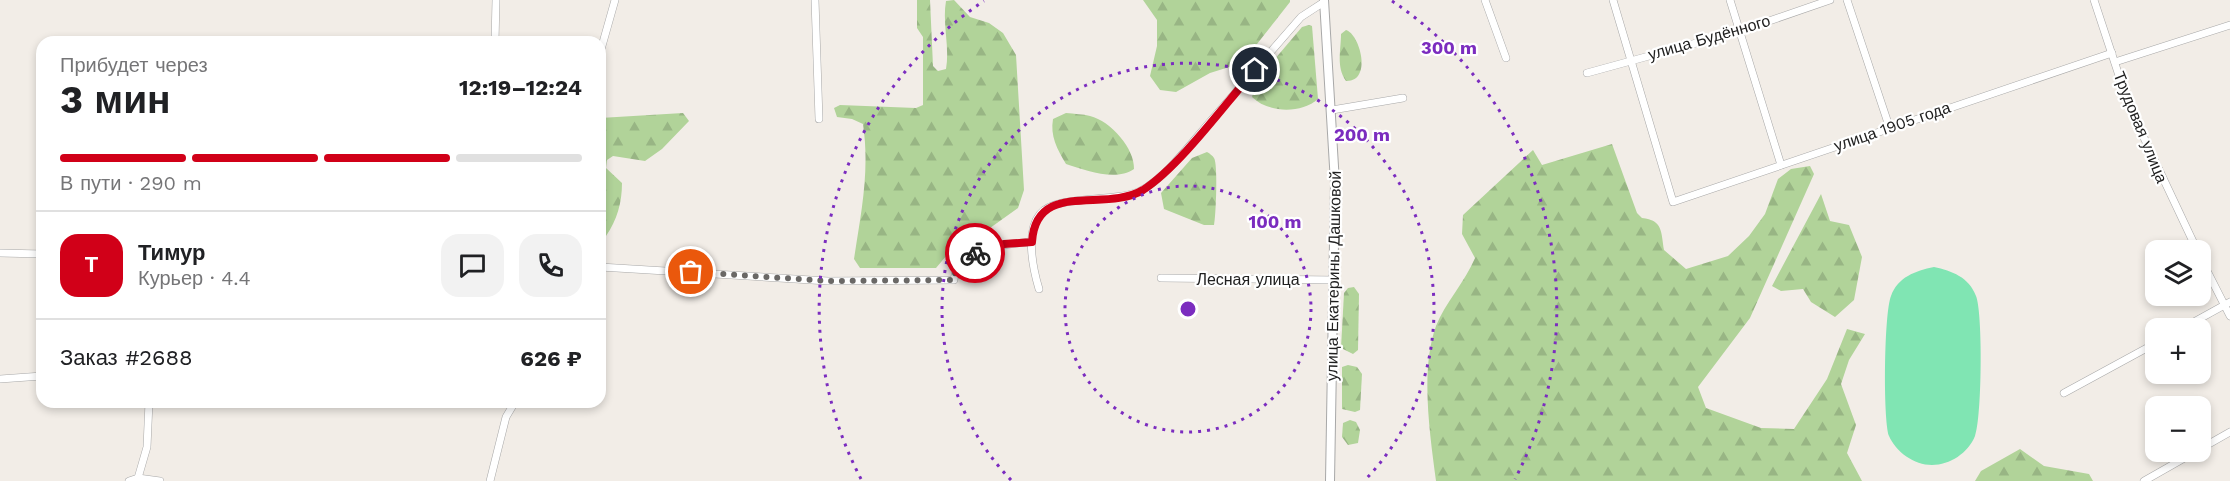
<!DOCTYPE html>
<html lang="ru">
<head>
<meta charset="utf-8">
<style>
	body { margin:0; font-family:"Work Sans",sans-serif; background:#f2f2f2; color:#202124; height:100vh; display:flex; flex-direction:column; font-size:22px; white-space:nowrap }
	* { box-sizing:border-box; margin:0 }
	p { font-size:20px; color:#757577 }
	.icon { flex:none; width:33px; height:33px; fill:none; stroke:currentColor; stroke-width:2; stroke-linecap:round; stroke-linejoin:round }
	.map { position:relative; flex:1; overflow:hidden }
	.drawer { position:absolute; left:36px; top:36px; width:570px; height:372px; display:flex; flex-direction:column; background:#fff; border-radius:18px; box-shadow:0 3px 9px #0003 }
	.drawer>* { flex:none }
	.fabs { position:absolute; left:2145px; top:240px; display:grid; gap:12px }
	.fabs a { display:grid; place-items:center; width:66px; height:66px; border-radius:12px; background:#fff; box-shadow:0 3px 9px #0003; font-size:30px }
	.pin { position:absolute; display:grid; place-items:center; width:51px; height:51px; color:#fff; margin:-26px; border:3px solid #fff; border-radius:50%; box-shadow:0 2px 6px #0007 }
	.courier { position:absolute; display:grid; place-items:center; width:60px; height:60px; margin:-30px; border:4px solid #d10018; border-radius:50%; background:#fff; color:#222; box-shadow:0 2px 8px #0007 }
	.head em { font-style:normal; font-weight:700 }
	.head div { display:flex; flex-direction:column-reverse }
	.head { display:flex; align-items:center; justify-content:space-between; height:102px; padding:0 24px }
	h1 { font-size:39px; font-weight:700; line-height:45px }
	.bar { display:grid; grid-template-columns:repeat(4,1fr); gap:9px 6px; align-content:center; height:72px; padding:0 24px }
	.bar i { height:8px; border-radius:4px; background:#e0e0e0 }
	.bar .on { background:#d10018 }
	.bar p { grid-column:span 4 }
	.line { display:flex; align-items:center; gap:15px; padding:0 24px; border-top:2px solid #e0e0e0 }
	.line div { flex:1 }
	.round { display:grid; place-items:center; flex:none; width:63px; height:63px; border-radius:18px; background:#f2f2f2 }
	.map>svg:first-child { display:block }
</style>
</head>
<body>
<div class="map">
<svg width="2230" height="481" viewBox="0 0 2230 481">
	<defs>
		<pattern id="forest-firs" width="22" height="20" patternUnits="userSpaceOnUse" patternTransform="scale(1.5)"><rect width="22" height="20" fill="#b1d399"/><path d="M5 1l3.5 6h-7zM16 11l3.5 6h-7z" fill="#98b584"/></pattern>
	</defs>
	<rect width="100%" height="100%" fill="#f2ede7"/>
	<g fill="url(#forest-firs)">
		<path d="M 917,0 L 930,0 L 933,66 L 938,71 L 946,69 C 950,46 942,24 946,1 L 954,0 L 970,17 L 989,23 L 1003,33 L 1016,55 L 1024,190 L 1018,208 L 990,228 L 958,242 L 936,268 L 860,268 L 854,259 C 861,213 870,171 863,124 L 852,119 L 837,117 L 834,108 L 840,105 L 916,108 L 923,105 L 923,37 L 917,28 Z"/>
		<path d="M 1143,0 L 1290,0 L 1290,2 L 1242,63 L 1210,73 L 1176,92 L 1160,90 L 1150,76 L 1157,46 L 1157,20 Z"/>
		<path d="M 1309,25 L 1312,26 L 1318,99 C 1301,114 1268,113 1252,97 L 1257,80 L 1302,27 Z"/>
		<path d="M 1346,30 C 1360,34 1373,82 1346,81 C 1336,67 1341,50 1341,34 Z"/>
		<path d="M 683,113 L 689,121 L 662,149 L 645,161 L 613,156 L 607,160 L 606,168 L 622,183 C 622,203 617,220 606,236 L 600,234 L 600,118 Z"/>
		<path d="M 1066,113 C 1074,114 1083,114 1090,116 C 1111,121 1135,149 1134,169 C 1115,182 1086,170 1066,164 C 1057,149 1050,136 1053,119 Z"/>
		<path d="M 1612,144 L 1637,213 L 1642,218 C 1663,220 1661,232 1664,250 L 1686,269 L 1728,256 L 1749,236 L 1765,214 L 1778,179 L 1791,169 L 1810,166 L 1814,174 L 1750,318 L 1698,387 L 1706,408 L 1761,428 L 1794,429 L 1827,379 L 1847,329 L 1865,334 L 1849,360 L 1841,384 L 1856,425 L 1847,453 L 1862,481 L 1436,481 C 1430,435 1420,370 1436,326 C 1445,303 1465,282 1475,258 L 1462,234 L 1463,215 L 1533,150 L 1542,165 Z"/>
		<path d="M 1207,152 C 1209,153 1213,156 1214,158 C 1218,163 1216,217 1214,225 L 1204,225 L 1164,209 L 1161,193 L 1192,158 Z"/>
		<path d="M 1821,194 L 1830,221 L 1849,225 L 1862,257 L 1854,300 L 1835,317 L 1811,302 L 1803,289 L 1781,291 L 1772,286 Z"/>
		<path d="M 1354,287 L 1359,294 L 1358,350 L 1353,354 L 1341,348 L 1344,293 L 1348,288 Z"/>
		<path d="M 1348,365 L 1357,367 L 1362,374 L 1360,410 L 1355,412 L 1342,409 L 1342,367 Z"/>
		<path d="M 1350,420 L 1356,422 L 1360,430 L 1358,443 L 1348,445 L 1342,437 L 1343,423 Z"/>
		<path d="M 2020,449 L 2044,466 L 2089,474 L 2093,481 L 1975,481 L 1981,471 Z"/>
	</g>
	<path fill="#80e5b3" d="M 1934,267 C 1952,271 1969,277 1976,296 C 1983,313 1982,419 1975,436 C 1968,453 1950,465 1932,465 C 1914,465 1896,452 1889,436 C 1883,419 1884,313 1891,296 C 1898,277 1915,271 1934,267 Z"/>
	<g fill="none" stroke-linecap="round" stroke-linejoin="round">
		<defs>
			<g id="minor">
				<path d="M 815,0 L 819,119"/>
				<path d="M 1485,0 L 1506,58"/>
				<path d="M 1613,0 L 1673,202 L 2112,53"/>
				<path d="M 1730,0 L 1781,165"/>
				<path d="M 1847,0 L 1889,126"/>
				<path d="M 2094,0 L 2129,106 L 2197,250"/>
				<path d="M 495,42 L 496,0"/>
				<path d="M 600,53 L 615,0"/>
				<path d="M 2115,62 L 2230,25"/>
				<path d="M 1587,73 L 1740,31 L 1830,0"/>
				<path d="M 1332,110 L 1403,98"/>
				<path d="M 0,253 L 42,254"/>
				<path d="M 2200,257 L 2230,316"/>
				<path d="M 600,267 L 828,281 L 954,280 C 957,246 1005,244 1032,242"/>
				<path d="M 1161,278 L 1335,280"/>
				<path d="M 1039,289 C 1033,269 1025,232 1040,214 C 1056,194 1115,203 1140,191 C 1164,179 1190,145 1208,124 C 1239,88 1270,53 1301,17 L 1324,2"/>
				<path d="M 2183,328 L 2230,302"/>
				<path d="M 0,379 L 42,376"/>
				<path d="M 2064,393 L 2156,343"/>
				<path d="M 2200,449 L 2230,432"/>
				<path d="M 138,478 L 147,447 L 149,402"/>
				<path d="M 129,481 L 138,478 L 160,481"/>
				<path d="M 490,481 L 506,417 L 515,402"/>
				<path d="M 2144,481 L 2195,452"/>
			</g>
			<path id="tertiary" d="M 1324,0 L 1335,183 L 1330,481"/>
		</defs>
		<use href="#minor" stroke="#a8a8a8" stroke-width="8"/>
		<use href="#tertiary" stroke="#a8a8a8" stroke-width="10"/>
		<use href="#minor" stroke="#fff" stroke-width="7"/>
		<use href="#tertiary" stroke="#fff" stroke-width="8"/>
	</g>
	<g fill="none" stroke-linecap="round" stroke-linejoin="round">
		<path stroke="#6a6866" stroke-width="6" stroke-dasharray="0 10.8" d="M 691,272 L 828,281 L 954,280 C 955,266 962,260 975,253"/>
		<path stroke="#d10018" stroke-width="8" d="M 975,253 L 1004,244 L 1032,242 C 1036,179 1105,213 1143,190 C 1180,166 1225,104 1255,70"/>
	</g>
	<g fill="none" stroke="#7b2cbf" stroke-width="3" stroke-dasharray="3 6">
		<circle cx="1188" cy="309" r="123"/>
		<path d="M1011 480A246 246 0 1 1 1365 480"/>
		<path d="M861 479A369 369 0 0 1 984 1M1392 1A369 369 0 0 1 1515 479"/>
	</g>
	<g text-anchor="middle" stroke-width="4.5" stroke-linejoin="round" paint-order="stroke">
		<g font-size="16" fill="#212121" stroke="#fff">
			<text transform="translate(1709 37) rotate(-16)" y="6">улица Будённого</text>
			<text transform="translate(1892 126) rotate(-19)" y="6">улица 1905 года</text>
			<text transform="translate(2141 127) rotate(68)" y="6">Трудовая улица</text>
			<text transform="translate(1333 276) rotate(-89)" y="6">улица Екатерины Дашковой</text>
			<text x="1248" y="285">Лесная улица</text>
		</g>
	</g>
	<circle cx="1188" cy="309" r="9" fill="#7b2cbf" stroke="#fff" stroke-width="3"/>
	<g font-size="18" text-anchor="middle" font-weight="bold" fill="#7b2cbf" stroke="#fff" stroke-width="4.5" stroke-linejoin="round" paint-order="stroke">
		<text x="1449" y="54">300 m</text>
		<text x="1362" y="141">200 m</text>
		<text x="1275" y="228">100 m</text>
	</g>
</svg>
<div class="fabs">
<a><svg class="icon" aria-label="layers" viewBox="0 0 24 24"><path d="M12 4l9 5-9 5-9-5zM3 14l9 5 9-5"/></svg></a>
<a>+</a>
<a>−</a>
</div>
<div class="pin" style="left:691px;top:272px;background:#ea580c"><svg class="icon" aria-label="bag" viewBox="0 0 24 24"><path d="M5 8h14l-1 12H6zM9 8a3 3 0 0 1 6 0"/></svg></div>
<div class="pin" style="left:1255px;top:70px;background:#1f2937"><svg class="icon" aria-label="home" viewBox="0 0 24 24"><path d="M3 11l9-7 9 7M6 9v11h12V9"/></svg></div>
<div class="courier" style="left:975px;top:253px"><svg class="icon" aria-label="bike" viewBox="0 0 24 24"><circle cx="6" cy="16" r="4"/><circle cx="18" cy="16" r="4"/><path d="M6 16l4-8h5l3 8M10 8l3 8H6M13 5h3"/></svg></div>
<section class="drawer">
<div class="head"><div><h1>3 мин</h1><p>Прибудет через</p></div><em>12:19–12:24</em></div>
<div class="bar"><i class="on"></i><i class="on"></i><i class="on"></i><i></i><p>В пути · 290 m</p></div>
<div class="line" style="height:108px"><b class="round" style="background:#d10018;color:#fff">Т</b><div><b>Тимур</b><p>Курьер · 4.4</p></div><a class="round"><svg class="icon" aria-label="chat" viewBox="0 0 24 24"><path d="M4 5h16v11H9l-5 4z"/></svg></a><a class="round"><svg class="icon" aria-label="phone" viewBox="0 0 24 24"><path d="M5 4h4l2 5-3 2q2 4 5 5l2-3 5 2v4C11 20 4 13 5 4z"/></svg></a></div>
<div class="line" style="height:78px"><div>Заказ #2688</div><b>626 ₽</b></div>
</section>
</div>
</body>
</html>
